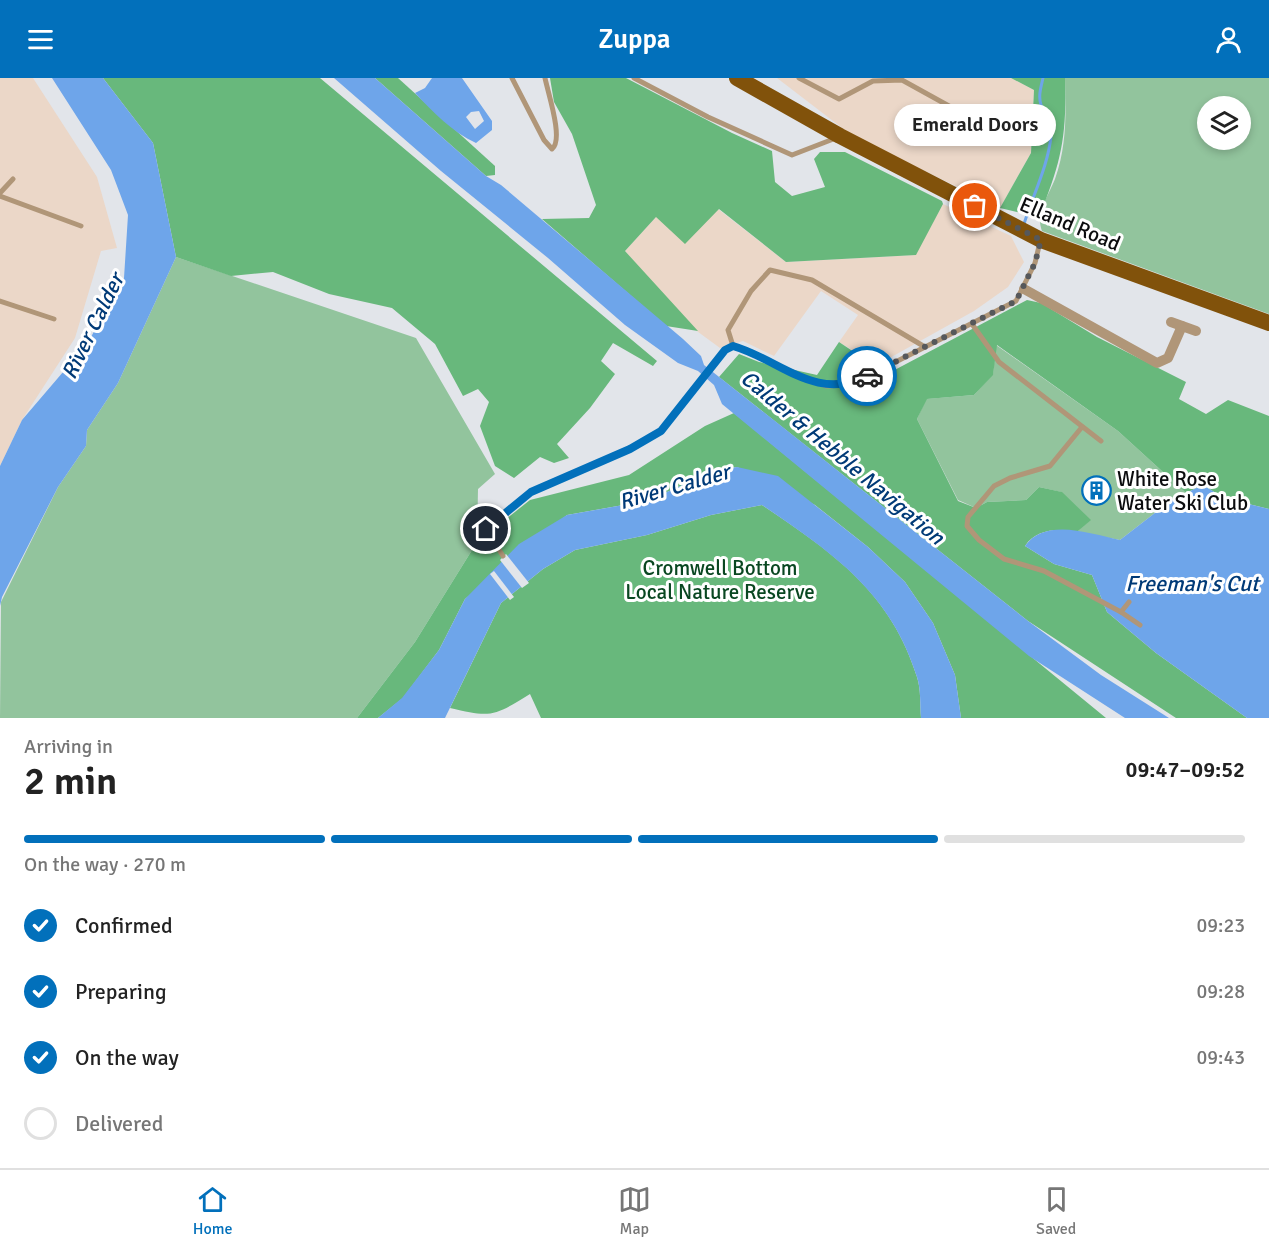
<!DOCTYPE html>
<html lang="en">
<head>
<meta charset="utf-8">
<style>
	body { margin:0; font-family:Signika,sans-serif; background:#f2f2f2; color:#222; height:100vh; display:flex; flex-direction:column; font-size:22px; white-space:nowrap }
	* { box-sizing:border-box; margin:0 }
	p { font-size:20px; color:#767676 }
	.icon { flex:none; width:33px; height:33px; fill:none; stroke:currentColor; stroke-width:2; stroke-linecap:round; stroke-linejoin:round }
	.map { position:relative; height:640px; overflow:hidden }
	.side { display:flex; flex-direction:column; background:#fff; flex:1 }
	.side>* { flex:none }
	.controls { position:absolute; left:1197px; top:18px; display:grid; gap:12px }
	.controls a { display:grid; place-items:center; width:54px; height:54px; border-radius:50%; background:#fff; box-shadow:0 3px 9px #0003; font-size:30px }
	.pin { position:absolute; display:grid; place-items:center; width:51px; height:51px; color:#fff; margin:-26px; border:3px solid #fff; border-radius:50%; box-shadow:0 2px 6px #0007 }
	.courier { position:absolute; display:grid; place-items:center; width:60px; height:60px; margin:-30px; border:4px solid #0270bb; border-radius:50%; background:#fff; color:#222; box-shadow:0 2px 8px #0007 }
	.bubble { position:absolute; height:42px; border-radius:21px; background:#fff; box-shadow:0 3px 9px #0003; font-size:20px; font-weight:600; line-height:42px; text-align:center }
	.headline em { font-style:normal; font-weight:600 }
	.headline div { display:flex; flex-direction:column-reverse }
	.headline { display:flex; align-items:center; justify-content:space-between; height:102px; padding:0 24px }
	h1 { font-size:39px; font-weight:600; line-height:45px }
	.bar { display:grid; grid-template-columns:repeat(4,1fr); gap:9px 6px; align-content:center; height:72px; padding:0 24px }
	.bar i { height:8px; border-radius:4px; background:#e0e0e0 }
	.bar .current { background:#0270bb }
	.bar p { grid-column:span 4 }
	ol { padding:0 24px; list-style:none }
	li { display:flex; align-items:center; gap:18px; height:66px }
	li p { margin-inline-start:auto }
	li .icon { padding:6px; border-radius:50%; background:#0270bb; color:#fff; stroke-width:4 }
	li:last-child { color:#767676 }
	li i { width:33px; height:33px; border:3px solid #e0e0e0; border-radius:50% }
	header { display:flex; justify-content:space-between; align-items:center; height:78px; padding:0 24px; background:#0270bb; color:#fff; font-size:27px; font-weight:600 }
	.tabs { display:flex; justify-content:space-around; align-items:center; height:84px; border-top:2px solid #e0e0e0; background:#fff; font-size:16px; color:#767676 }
	.tabs a { display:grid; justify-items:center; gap:3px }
	.tabs .current { color:#0270bb }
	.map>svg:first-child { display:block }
</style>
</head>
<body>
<header><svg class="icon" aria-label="menu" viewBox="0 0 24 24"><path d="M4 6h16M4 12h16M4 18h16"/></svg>Zuppa<svg class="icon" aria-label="person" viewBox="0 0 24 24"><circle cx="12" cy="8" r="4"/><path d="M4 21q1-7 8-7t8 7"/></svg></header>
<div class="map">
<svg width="1269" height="640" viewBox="0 0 1269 640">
	<rect width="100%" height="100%" fill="#e2e5ea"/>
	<g fill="#ebd7c8">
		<path d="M 0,0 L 33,0 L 97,99 L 117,170 L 101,173 L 75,260 L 22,342 L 0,388 Z"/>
		<path d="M 777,0 L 1011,0 L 1034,12 L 1031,75 L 1000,130 L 850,56 Z"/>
		<path d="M 943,126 L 1011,158 L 1024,184 L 1008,209 L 974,233 L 877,287 L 839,264 L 858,237 L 821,213 L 774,278 L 743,263 L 720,270 L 690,248 L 625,173 L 656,139 L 718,131 L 786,184 L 915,177 Z"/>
	</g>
	<g fill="#92c49d" fill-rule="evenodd">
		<path d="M 1065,0 L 1269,0 L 1269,236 L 1042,153 C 1035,135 1048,119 1055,101 C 1067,68 1066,34 1065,0 ZM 1208,28 L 1240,28 L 1240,62 L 1208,62 Z"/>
		<path d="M 176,179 L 416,260 L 495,396 L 478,411 L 477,464 L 415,564 L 357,640 L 0,640 L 1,524 L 58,409 L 86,368 L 87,352 L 118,305 Z"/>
		<path d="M 996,267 L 1118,353 L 1186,415 L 1173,421 L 1120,462 L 1077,454 L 1090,442 L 1061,414 L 1039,409 L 1026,422 L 987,424 L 976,430 L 958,422 L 917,341 L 926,321 L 974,317 L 993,296 Z"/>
	</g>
	<g fill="#68b87c">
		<path d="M 103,0 L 320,0 L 657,283 L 653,288 L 613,265 L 601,283 L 615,296 L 590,330 L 557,366 L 569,380 L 554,385 L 540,379 L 514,400 L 495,388 L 480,348 L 489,324 L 478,311 L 463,318 L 435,266 L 392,230 L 329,216 L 273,194 L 231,198 L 176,179 L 153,65 Z"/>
		<path d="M 375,0 L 398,0 L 495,88 L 495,97 L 486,98 Z"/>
		<path d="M 550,0 L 626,0 L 732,55 L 772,73 L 775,104 L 792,118 L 825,109 L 814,81 L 820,74 L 845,74 L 942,123 L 943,126 L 916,177 L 786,184 L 719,131 L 685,166 L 656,139 L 625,173 L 698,253 L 666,248 L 542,141 L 589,140 L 596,127 L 572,56 L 554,24 Z"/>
		<path d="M 1011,0 L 1065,0 C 1067,59 1061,85 1039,139 L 1000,130 L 1031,75 L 1034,12 Z"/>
		<path d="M 1027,222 L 1041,225 L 1097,259 L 1186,304 L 1179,321 L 1206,336 L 1228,322 L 1269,338 L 1269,431 L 1224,420 L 1203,407 L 1186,415 L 1118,353 L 997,267 L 993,297 L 974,317 L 927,321 L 917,341 L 958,423 L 976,430 L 987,424 L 1026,422 L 1039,409 L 1062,414 L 1091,442 L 1077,454 C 1058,450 1036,451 1025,468 L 1054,486 L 1092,497 L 1107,534 L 1156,575 L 1247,640 L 1176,640 L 1028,543 L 719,299 L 739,276 L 759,284 L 817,297 L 839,264 L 887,296 Z"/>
		<path d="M 734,335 L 1106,640 L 961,640 L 955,597 L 933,545 L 905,504 L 868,469 L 815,427 L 737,389 L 714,393 L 667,414 L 629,426 L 567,437 L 465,521 L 439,572 L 403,620 L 378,640 L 357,640 L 415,564 L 477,464 L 530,422 L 629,397 L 705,348 Z"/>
		<path d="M 762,427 C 832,474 891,514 917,599 C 921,611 920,627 921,640 L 541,640 L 530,616 C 494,638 492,640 450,630 L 501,525 L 543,491 L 575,472 L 647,457 L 711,437 Z"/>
	</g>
	<g fill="#6ea5ea" fill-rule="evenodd">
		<path d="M 52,0 L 103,0 L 153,65 L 176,179 L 118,305 L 87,352 L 86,368 L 58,409 L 2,519 L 0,528 L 0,388 L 22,342 L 87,266 L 124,200 L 128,137 L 111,92 Z"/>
		<path d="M 334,0 L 375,0 L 486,98 L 501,107 L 683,261 L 701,278 L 704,287 L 1028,543 L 1101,597 L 1169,640 L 1125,640 L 1029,578 L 722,326 L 714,307 L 698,293 L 678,285 L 625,247 L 548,180 L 441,93 Z"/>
		<path d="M 432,0 L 462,0 L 492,43 L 492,52 L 476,65 C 452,54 433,34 415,15 L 425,10 ZM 479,33 L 484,43 L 475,51 L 466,39 L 471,34 Z"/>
		<path d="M 737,389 L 778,398 L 868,469 L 905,504 L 933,545 L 955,597 L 961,640 L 921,640 C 920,627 921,611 917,599 C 891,514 831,474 762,427 L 711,437 L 647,457 L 575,472 L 543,491 L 501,525 L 445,640 L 378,640 L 402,620 L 439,572 L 465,521 L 519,466 L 567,437 L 629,426 L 667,414 L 714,393 Z"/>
		<path d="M 1203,407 L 1224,420 L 1269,431 L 1269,640 L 1247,640 L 1156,575 L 1107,534 L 1092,497 L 1054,486 L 1025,468 C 1046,439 1090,456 1120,462 L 1173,421 Z"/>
	</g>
	<g fill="#e2e5ea">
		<path d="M 506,476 L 529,505 L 522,510 L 500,482 Z"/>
		<path d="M 494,493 L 514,519 L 510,522 L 490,496 Z"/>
	</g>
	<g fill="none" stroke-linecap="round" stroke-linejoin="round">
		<path stroke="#6ea5ea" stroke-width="3" d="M 1024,146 C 1033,117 1048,88 1051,58 C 1051,46 1044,38 1041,27 C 1038,18 1041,9 1043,0"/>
		<g stroke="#b09678" stroke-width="5">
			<path d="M 512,0 L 544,62 L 552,71 C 564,62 548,15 545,0"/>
			<path d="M 634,0 L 708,39 L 792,77 L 836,60"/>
			<path d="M 799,0 L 839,21 L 873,3 L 902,2 L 1016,65"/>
			<path d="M 0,115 L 13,101"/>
			<path d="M 0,118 L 81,148"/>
			<path d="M 0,223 L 54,241"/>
			<path d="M 972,246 L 999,284 L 1101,363"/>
			<path d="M 733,268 L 728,252 L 751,213 L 770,192 L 812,202 L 925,269"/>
			<path d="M 1082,349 L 1050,388 L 1010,400 L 994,408 L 968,439 L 967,448 L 979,462 L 1004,481 L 1044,493 L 1121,534 L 1129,524"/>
			<path d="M 503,478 L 486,451 L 531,414 L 629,371 L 661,353 L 725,272 L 733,268 L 739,270 L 812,303 L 826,308 L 850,307 L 1016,223 L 1035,185 L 1040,164"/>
			<path d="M 1121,534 L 1140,547"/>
		</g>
		<g stroke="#b09678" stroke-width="10">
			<path d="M 1024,211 L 1157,285 L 1168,280 L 1182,248"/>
			<path d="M 1171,244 L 1196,253"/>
		</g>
		<path stroke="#81520b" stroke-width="16" d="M 737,0 L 840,58 L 1041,162 L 1269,245"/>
	</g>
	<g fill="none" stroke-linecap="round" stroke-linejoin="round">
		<path stroke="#56585b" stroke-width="6" stroke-dasharray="0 10.8" d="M 867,298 L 1016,223 L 1035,185 L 1041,162 L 975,128"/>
		<path stroke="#0270bb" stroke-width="8" d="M 486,451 L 531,414 L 630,371 L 661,353 L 725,272 L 733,268 C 781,282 815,324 867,298"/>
	</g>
	<defs>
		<symbol id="building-ring" viewBox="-11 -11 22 22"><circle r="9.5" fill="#fff" stroke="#0270bb" stroke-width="1.5"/><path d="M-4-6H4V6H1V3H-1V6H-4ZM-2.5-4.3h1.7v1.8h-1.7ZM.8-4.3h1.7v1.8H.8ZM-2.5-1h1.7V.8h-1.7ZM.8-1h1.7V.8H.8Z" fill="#0270bb"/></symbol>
	</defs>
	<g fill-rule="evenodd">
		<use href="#building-ring" x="1080" y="396" width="33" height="33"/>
	</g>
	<g text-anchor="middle" stroke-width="6" stroke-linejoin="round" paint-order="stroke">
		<g font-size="21" fill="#0b0c0e" stroke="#fff">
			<text transform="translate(1070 146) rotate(23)" y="7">Elland Road</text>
		</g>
		<g font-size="21" fill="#0b0c0e" stroke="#fff" text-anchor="start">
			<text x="1117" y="408">White Rose<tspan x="1117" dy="24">Water Ski Club</tspan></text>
		</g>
		<g font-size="21" fill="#094721" stroke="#fff">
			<text x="720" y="497">Cromwell Bottom<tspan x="720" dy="24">Local Nature Reserve</tspan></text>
		</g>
		<g font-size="22" font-style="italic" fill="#003a77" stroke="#fff">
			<text transform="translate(92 248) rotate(-64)" y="8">River Calder</text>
			<text transform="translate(843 379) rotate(40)" y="8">Calder &amp; Hebble Navigation</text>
			<text transform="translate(674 408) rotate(-16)" y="8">River Calder</text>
			<text x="1192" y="513">Freeman's Cut</text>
		</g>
	</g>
</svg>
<div class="controls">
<a><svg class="icon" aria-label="layers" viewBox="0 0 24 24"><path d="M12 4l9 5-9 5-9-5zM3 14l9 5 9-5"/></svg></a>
</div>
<div class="pin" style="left:975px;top:128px;background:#ea580c"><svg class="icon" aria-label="bag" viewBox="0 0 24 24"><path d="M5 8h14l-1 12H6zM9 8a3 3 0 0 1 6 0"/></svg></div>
<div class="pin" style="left:486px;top:451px;background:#1f2937"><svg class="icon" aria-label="home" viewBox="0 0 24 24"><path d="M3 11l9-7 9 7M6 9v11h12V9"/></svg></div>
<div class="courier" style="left:867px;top:298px"><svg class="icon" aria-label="car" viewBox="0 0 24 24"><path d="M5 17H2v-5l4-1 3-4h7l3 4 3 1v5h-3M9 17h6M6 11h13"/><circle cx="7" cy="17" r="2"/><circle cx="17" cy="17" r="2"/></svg></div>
<div class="bubble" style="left:894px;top:26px;width:162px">Emerald Doors</div>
</div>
<section class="side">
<div class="headline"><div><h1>2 min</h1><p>Arriving in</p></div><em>09:47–09:52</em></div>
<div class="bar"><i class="current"></i><i class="current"></i><i class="current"></i><i></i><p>On the way · 270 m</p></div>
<ol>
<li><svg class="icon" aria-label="check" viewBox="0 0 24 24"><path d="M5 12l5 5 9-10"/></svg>Confirmed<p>09:23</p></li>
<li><svg class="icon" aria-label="check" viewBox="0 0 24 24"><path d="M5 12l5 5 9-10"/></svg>Preparing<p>09:28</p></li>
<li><svg class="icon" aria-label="check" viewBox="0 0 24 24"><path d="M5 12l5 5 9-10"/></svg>On the way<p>09:43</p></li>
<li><i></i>Delivered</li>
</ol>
</section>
<nav class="tabs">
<a class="current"><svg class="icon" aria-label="home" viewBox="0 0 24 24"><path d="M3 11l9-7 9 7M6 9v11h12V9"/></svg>Home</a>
<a><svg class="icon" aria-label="map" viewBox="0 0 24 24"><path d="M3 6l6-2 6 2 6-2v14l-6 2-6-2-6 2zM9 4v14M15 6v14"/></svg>Map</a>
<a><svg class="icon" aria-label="saved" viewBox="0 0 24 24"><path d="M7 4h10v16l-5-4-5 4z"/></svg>Saved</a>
</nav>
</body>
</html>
